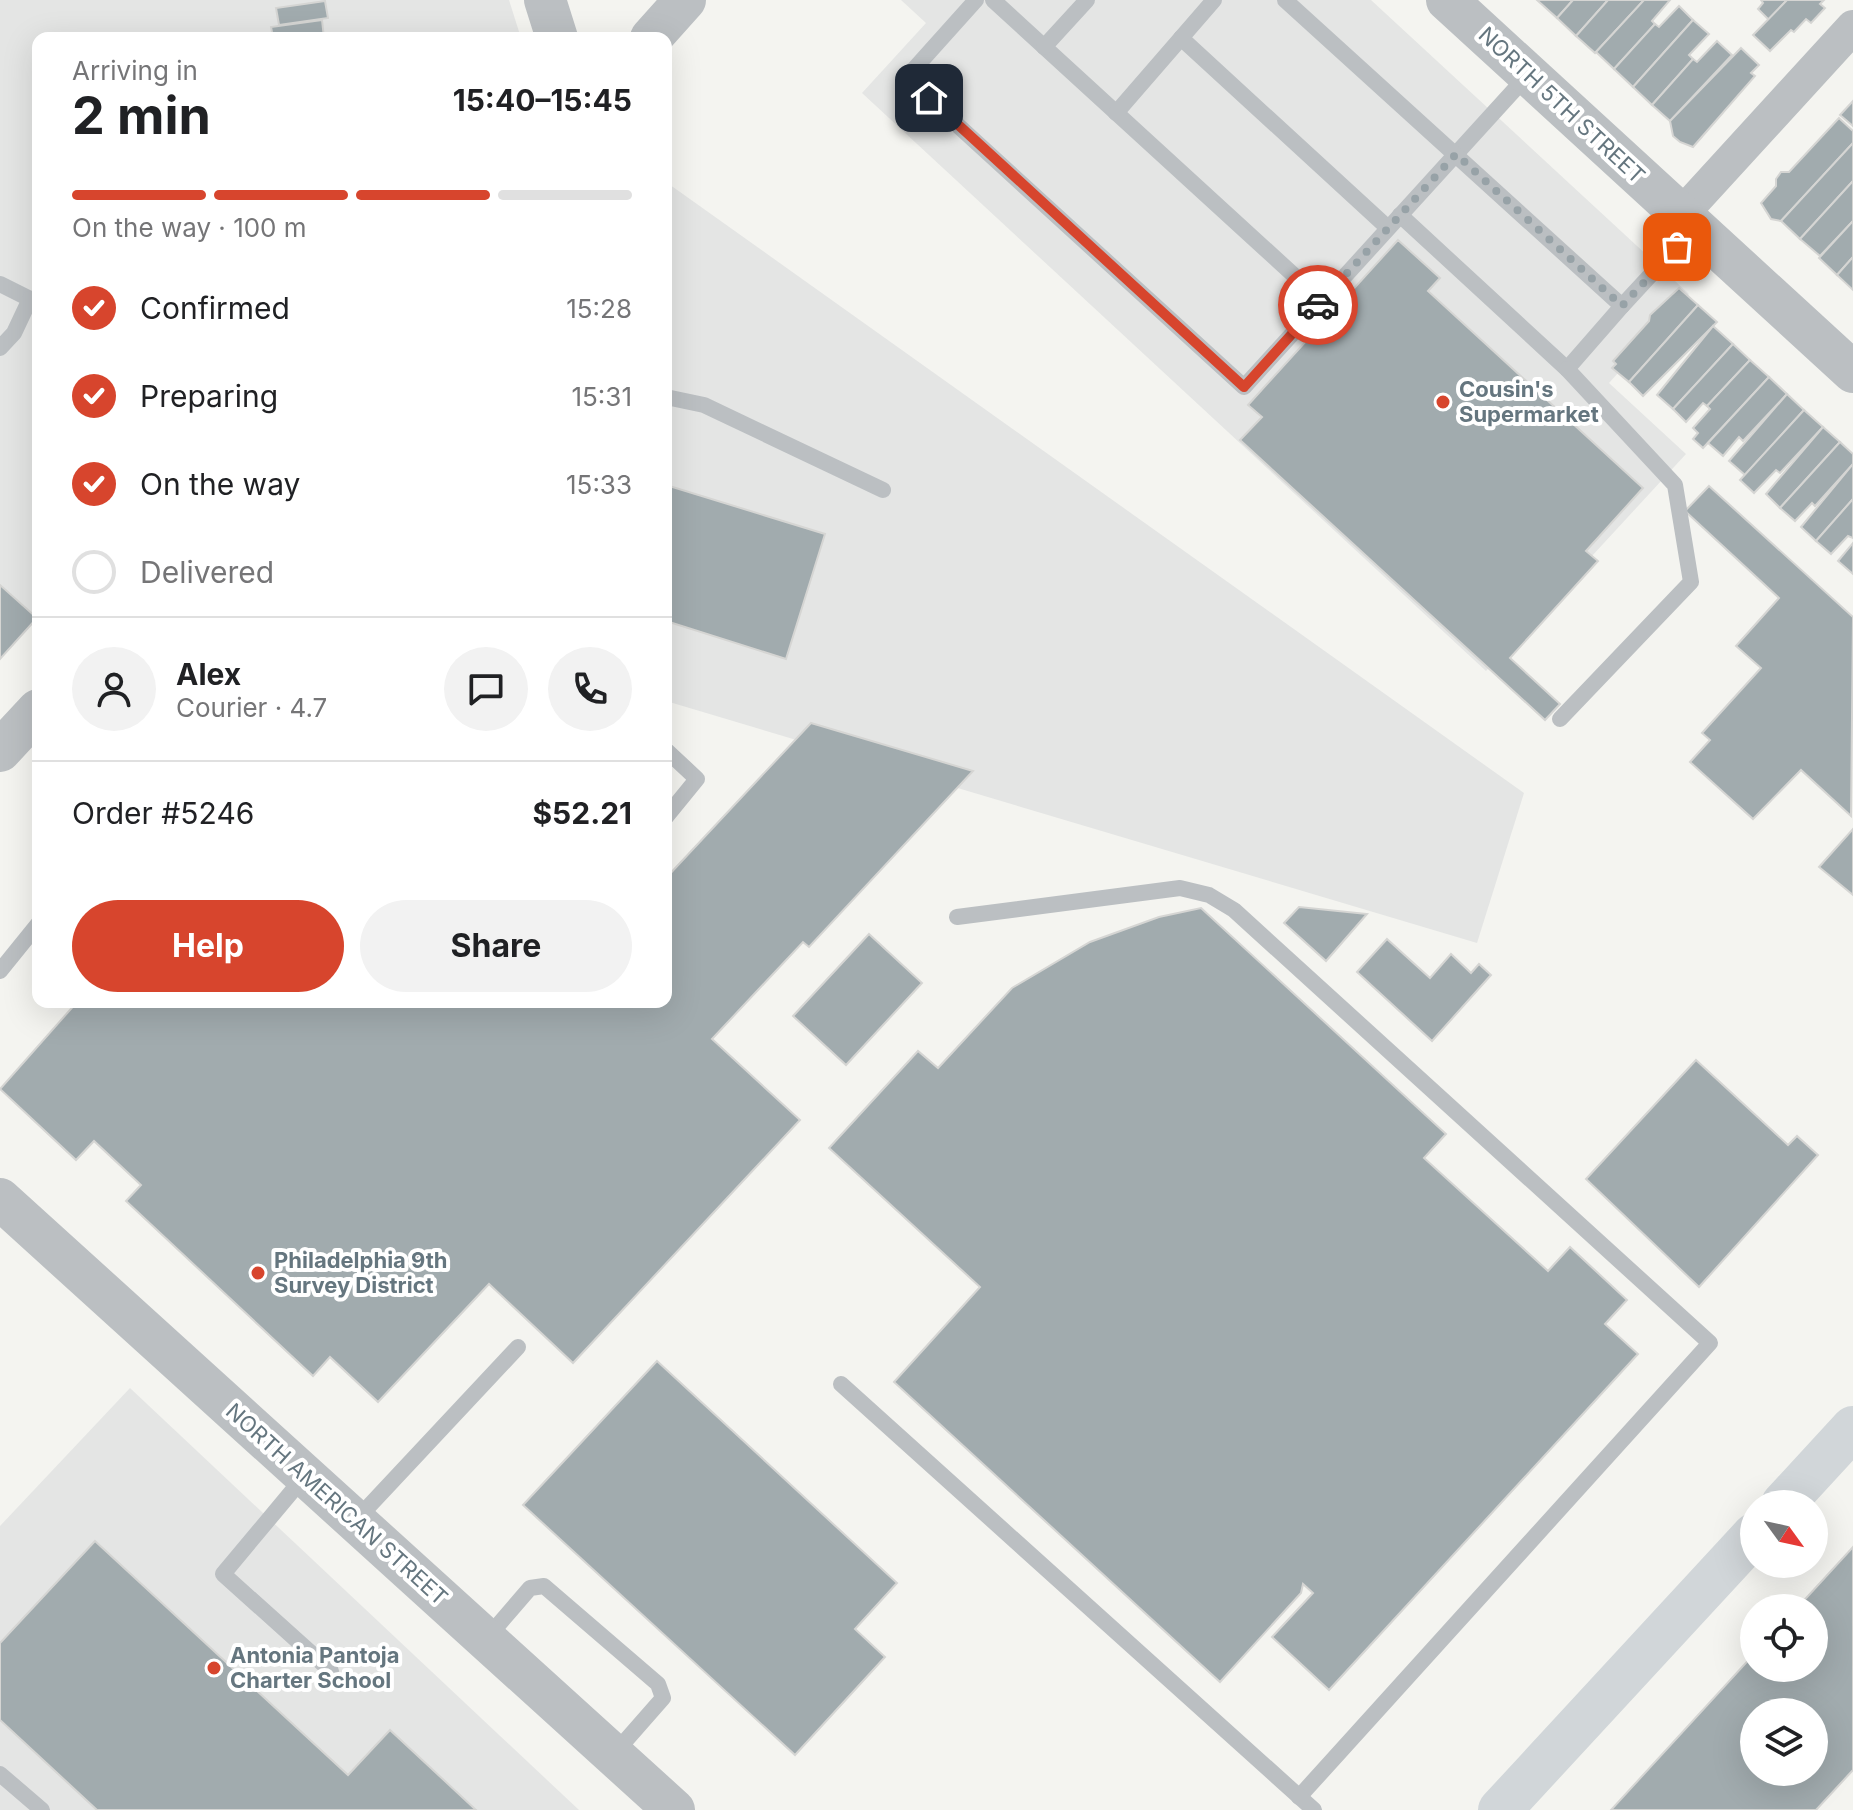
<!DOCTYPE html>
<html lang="en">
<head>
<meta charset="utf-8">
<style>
	body { margin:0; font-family:Inter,sans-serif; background:#f2f2f2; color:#202124; height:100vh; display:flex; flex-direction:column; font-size:30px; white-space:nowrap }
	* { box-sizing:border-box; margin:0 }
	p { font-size:26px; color:#757577 }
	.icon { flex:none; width:44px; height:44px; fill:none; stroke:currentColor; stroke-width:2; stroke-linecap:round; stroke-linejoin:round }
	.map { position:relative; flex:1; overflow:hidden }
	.details { position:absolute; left:32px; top:32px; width:640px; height:976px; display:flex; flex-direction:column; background:#fff; border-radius:16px; box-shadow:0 8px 32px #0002 }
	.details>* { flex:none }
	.needle { width:52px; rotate:123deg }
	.controls { position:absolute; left:1740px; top:1490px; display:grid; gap:16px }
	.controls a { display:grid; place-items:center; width:88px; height:88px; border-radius:50%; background:#fff; box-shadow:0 8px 32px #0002; font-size:40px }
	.pin { position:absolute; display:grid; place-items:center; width:68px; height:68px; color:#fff; margin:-34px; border-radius:16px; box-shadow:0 4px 12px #0006 }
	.courier { position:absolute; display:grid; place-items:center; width:80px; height:80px; margin:-40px; border:6px solid #d7452d; border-radius:50%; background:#fff; color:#222; box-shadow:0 2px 10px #0007 }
	.summary em { font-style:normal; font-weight:700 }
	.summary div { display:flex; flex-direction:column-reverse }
	.summary { display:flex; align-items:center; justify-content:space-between; height:136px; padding:0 40px }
	h1 { font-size:52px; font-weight:700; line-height:60px }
	.bar { display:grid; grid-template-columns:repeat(4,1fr); gap:12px 8px; align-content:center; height:96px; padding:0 40px }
	.bar i { height:10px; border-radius:6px; background:#e0e0e0 }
	.bar .selected { background:#d7452d }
	.bar p { grid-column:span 4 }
	.line { display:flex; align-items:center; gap:20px; padding:0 40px; border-top:2px solid #e0e0e0 }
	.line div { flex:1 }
	.round { display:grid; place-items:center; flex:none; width:84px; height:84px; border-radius:42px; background:#f2f2f2 }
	ol { padding:0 40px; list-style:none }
	li { display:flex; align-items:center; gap:24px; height:88px }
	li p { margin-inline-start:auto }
	li .icon { padding:8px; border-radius:50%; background:#d7452d; color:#fff; stroke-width:4 }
	li:last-child { color:#757577 }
	li i { width:44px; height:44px; border:4px solid #e0e0e0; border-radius:50% }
	.primary-button { display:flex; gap:16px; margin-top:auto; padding:16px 40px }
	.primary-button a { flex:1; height:92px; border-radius:48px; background:#d7452d; color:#fff; font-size:32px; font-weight:700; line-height:92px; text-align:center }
	.primary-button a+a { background:#f2f2f2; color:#202124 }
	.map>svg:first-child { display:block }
</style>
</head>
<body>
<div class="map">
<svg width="1853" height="1810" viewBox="0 0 1853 1810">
	<rect width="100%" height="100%" fill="#f4f4f0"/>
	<g fill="#e4e5e4">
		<path d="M 0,0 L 509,0 L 521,38 L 38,38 L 38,614 L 0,657 Z"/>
		<path d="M 901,0 L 1371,0 L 1689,294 L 1609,383 L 1686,454 L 1486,671 L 862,93 L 926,23 Z"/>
		<path d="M 666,182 L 1524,793 L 1477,943 L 666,701 Z"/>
		<path d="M 130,1388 L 579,1810 L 0,1810 L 0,1526 Z"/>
	</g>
	<g fill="#a1abae" stroke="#d5d5d3" stroke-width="2" fill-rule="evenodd">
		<path d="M 1537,0 L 1573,0 L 1557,18 Z"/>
		<path d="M 1573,0 L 1608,0 L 1576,36 L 1557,18 Z"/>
		<path d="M 1608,0 L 1644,0 L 1595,53 L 1576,36 Z"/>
		<path d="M 1644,0 L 1670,0 L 1652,21 L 1655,24 L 1614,69 L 1596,52 Z"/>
		<path d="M 1761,0 L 1787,0 L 1769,20 L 1758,9 L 1763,3 Z"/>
		<path d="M 1787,0 L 1824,0 L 1820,4 L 1825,8 L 1811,23 L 1806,19 L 1794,32 L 1791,30 L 1770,51 L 1753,35 Z"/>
		<path d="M 325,1 L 328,18 L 279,25 L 276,8 Z"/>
		<path d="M 1679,6 L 1693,20 L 1633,87 L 1614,69 L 1655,24 L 1659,27 Z"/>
		<path d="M 322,20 L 324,38 L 273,38 L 271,27 Z"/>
		<path d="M 1693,20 L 1709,34 L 1689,55 L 1693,59 L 1652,105 L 1633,87 Z"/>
		<path d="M 1717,41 L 1732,55 L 1670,121 L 1652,105 L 1693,59 L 1697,62 Z"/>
		<path d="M 1741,48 L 1759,65 L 1751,73 L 1755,76 L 1693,147 L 1680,142 L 1673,136 L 1670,121 Z"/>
		<path d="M 1853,101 L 1853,126 L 1840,115 Z"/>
		<path d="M 1839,118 L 1853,131 L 1853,143 L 1781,221 L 1771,219 L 1761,203 L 1776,186 L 1776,179 L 1781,172 L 1789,172 Z"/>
		<path d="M 1853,143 L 1853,181 L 1800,239 L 1781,221 Z"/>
		<path d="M 1853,181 L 1853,221 L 1820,256 L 1800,239 Z"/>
		<path d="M 1853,221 L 1853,257 L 1837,275 L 1819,258 Z"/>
		<path d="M 1398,240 L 1440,278 L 1428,291 L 1643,488 L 1586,551 L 1598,561 L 1510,658 L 1560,704 L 1545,720 L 1240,440 L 1262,417 L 1248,405 Z"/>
		<path d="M 1853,257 L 1853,290 L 1837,275 Z"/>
		<path d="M 1679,288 L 1698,305 L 1629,382 L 1612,368 L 1616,364 L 1613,361 L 1649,321 L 1650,315 Z"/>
		<path d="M 1698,305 L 1717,322 L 1643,396 L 1629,382 Z"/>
		<path d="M 1713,326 L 1733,344 L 1673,409 L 1657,395 Z"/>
		<path d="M 1733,344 L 1750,360 L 1707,406 L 1703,403 L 1686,422 L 1673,409 Z"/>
		<path d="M 1750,360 L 1769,377 L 1703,448 L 1693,439 L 1698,433 L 1693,428 L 1710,409 L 1707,406 Z"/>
		<path d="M 1769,377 L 1787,394 L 1743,441 L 1739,437 L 1723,456 L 1708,443 Z"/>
		<path d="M 1787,394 L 1804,410 L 1745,475 L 1729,461 Z"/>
		<path d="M 1804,410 L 1823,427 L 1780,473 L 1776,470 L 1754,493 L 1740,480 Z"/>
		<path d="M 1823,427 L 1840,442 L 1780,508 L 1766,494 Z"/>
		<path d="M 1840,442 L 1853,454 L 1853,464 L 1815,506 L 1812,503 L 1795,521 L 1780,508 Z"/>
		<path d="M 1853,464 L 1853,499 L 1816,541 L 1801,527 Z"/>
		<path d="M 666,485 L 825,534 L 786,659 L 666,621 Z"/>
		<path d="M 1709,486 L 1853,617 L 1851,816 L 1801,770 L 1753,819 L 1690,762 L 1710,740 L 1702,733 L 1761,668 L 1736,646 L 1779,598 L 1685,511 Z"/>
		<path d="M 1853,499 L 1853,538 L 1848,536 L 1831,554 L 1816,541 Z"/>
		<path d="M 1853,543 L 1853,574 L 1838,561 Z"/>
		<path d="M 0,585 L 37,618 L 0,659 Z"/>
		<path d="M 811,723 L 973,771 L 809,947 L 803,942 L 712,1039 L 800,1120 L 573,1363 L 489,1284 L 378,1402 L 330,1357 L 313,1376 L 126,1201 L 141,1185 L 94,1141 L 76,1160 L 0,1089 L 77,1002 L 666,1002 L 666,878 Z"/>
		<path d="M 1853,829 L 1853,895 L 1819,867 Z"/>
		<path d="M 1299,907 L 1367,914 L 1326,961 L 1284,923 Z"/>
		<path d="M 1201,908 L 1446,1134 L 1424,1158 L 1548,1271 L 1570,1247 L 1627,1300 L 1605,1324 L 1638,1354 L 1329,1690 L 1272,1637 L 1313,1593 L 1303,1584 L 1301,1593 L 1220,1682 L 894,1382 L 980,1287 L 829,1148 L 918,1051 L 938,1068 L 1012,988 L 1090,942 L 1159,917 Z"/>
		<path d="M 869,934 L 922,983 L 846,1065 L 793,1016 Z"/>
		<path d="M 1387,939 L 1430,978 L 1451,954 L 1471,973 L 1479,964 L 1491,975 L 1432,1041 L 1357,972 Z"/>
		<path d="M 1696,1060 L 1788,1145 L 1797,1136 L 1818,1155 L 1699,1287 L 1586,1179 Z"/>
		<path d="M 657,1361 L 897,1583 L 855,1629 L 885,1657 L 795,1755 L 523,1505 Z"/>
		<path d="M 95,1541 L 348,1775 L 390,1730 L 476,1810 L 97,1810 L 0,1720 L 0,1643 Z"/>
		<path d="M 1853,1547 L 1853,1770 L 1816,1810 L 1611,1810 L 1754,1654 L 1754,1668 L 1814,1668 L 1814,1608 L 1797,1608 ZM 1754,1712 L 1814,1712 L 1814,1772 L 1754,1772 Z"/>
	</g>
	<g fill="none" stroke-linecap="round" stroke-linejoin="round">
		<g stroke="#bbbfc2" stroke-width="16">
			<path d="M 976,0 L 906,78 L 1244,387 L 1527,76"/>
			<path d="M 993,0 L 1322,301"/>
			<path d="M 1285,0 L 1622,306 L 1695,227"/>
			<path d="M 1181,38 L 1388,228"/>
			<path d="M 1044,47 L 1087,0"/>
			<path d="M 1116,113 L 1214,0"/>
			<path d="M 1400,215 L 1567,369 L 1622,306"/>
			<path d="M 0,284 L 30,299 L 38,298"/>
			<path d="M 0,348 L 14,333 L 30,299"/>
			<path d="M 666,397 L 704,405 L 883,490"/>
			<path d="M 1560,719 L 1691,582 L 1675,485 L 1567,369"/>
			<path d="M 666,750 L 697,779 L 666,817"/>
			<path d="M 957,917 L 1180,888 L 1209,895 L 1234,910 L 1710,1343 L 1299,1797"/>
			<path d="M 0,971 L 38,924"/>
			<path d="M 841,1384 L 1314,1810"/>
			<path d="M 304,1477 L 223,1574 L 331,1671"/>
			<path d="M 356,1520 L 518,1347"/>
			<path d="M 487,1638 L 530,1588 L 544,1586 L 658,1684 L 663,1698 L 613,1755"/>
			<path d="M 0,1774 L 42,1810"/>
		</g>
		<path stroke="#bbbfc2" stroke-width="34" d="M 1681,215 L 1853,27"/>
		<g stroke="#bbbfc2" stroke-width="42">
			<path d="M 545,0 L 557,38"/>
			<path d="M 1447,0 L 1853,372"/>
			<path d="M 651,38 L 685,0"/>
			<path d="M 0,751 L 38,710"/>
			<path d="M 0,1199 L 674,1810"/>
		</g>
		<g stroke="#d1d6d9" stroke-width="44">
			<path d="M 1783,1504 L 1853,1428"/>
			<path d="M 1500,1810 L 1754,1535"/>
		</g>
	</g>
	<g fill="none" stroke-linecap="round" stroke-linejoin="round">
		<path stroke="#97a2a7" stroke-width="8" stroke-dasharray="0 14.4" d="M 1318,305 L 1456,154 L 1622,306 L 1677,247"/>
		<path stroke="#d7452d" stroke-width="10" d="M 929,98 L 1244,387 L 1318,305"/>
	</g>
	<g fill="#d7452d" stroke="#fff" stroke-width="3">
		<circle cx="1443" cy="402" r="8"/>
		<circle cx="258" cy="1273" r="8"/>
		<circle cx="214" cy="1668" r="8"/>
	</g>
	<g text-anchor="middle" stroke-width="8" stroke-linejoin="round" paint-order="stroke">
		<g font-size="22" fill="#65767f" stroke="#fff">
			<text transform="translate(1562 105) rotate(43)" y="8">NORTH 5TH STREET</text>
			<text transform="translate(337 1504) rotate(42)" y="8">NORTH AMERICAN STREET</text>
		</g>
		<g font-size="22" font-weight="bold" fill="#65767f" stroke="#fff" text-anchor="start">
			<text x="1459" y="397">Cousin's<tspan x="1459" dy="25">Supermarket</tspan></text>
			<text x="274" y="1268">Philadelphia 9th<tspan x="274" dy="25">Survey District</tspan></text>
			<text x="230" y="1663">Antonia Pantoja<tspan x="230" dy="25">Charter School</tspan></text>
		</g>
	</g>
</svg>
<div class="controls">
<a><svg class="needle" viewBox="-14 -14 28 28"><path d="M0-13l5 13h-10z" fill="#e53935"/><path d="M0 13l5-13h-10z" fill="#757577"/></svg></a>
<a><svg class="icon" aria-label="locate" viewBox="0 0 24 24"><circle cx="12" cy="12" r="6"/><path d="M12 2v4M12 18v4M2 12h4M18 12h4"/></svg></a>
<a><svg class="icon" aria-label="layers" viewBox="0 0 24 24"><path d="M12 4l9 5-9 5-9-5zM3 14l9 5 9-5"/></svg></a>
</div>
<div class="pin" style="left:1677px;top:247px;background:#ea580c"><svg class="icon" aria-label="bag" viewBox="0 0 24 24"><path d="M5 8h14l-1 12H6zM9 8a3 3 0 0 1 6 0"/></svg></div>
<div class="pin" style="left:929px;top:98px;background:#1f2937"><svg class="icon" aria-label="home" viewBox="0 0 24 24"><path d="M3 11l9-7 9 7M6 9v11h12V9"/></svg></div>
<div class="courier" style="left:1318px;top:305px"><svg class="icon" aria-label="car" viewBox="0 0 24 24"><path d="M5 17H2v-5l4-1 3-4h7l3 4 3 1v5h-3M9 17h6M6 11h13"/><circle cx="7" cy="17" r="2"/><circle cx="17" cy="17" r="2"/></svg></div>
<section class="details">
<div class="summary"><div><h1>2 min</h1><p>Arriving in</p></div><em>15:40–15:45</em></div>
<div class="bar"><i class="selected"></i><i class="selected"></i><i class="selected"></i><i></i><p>On the way · 100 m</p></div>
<ol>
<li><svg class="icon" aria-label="check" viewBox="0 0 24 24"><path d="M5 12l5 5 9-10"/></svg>Confirmed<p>15:28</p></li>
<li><svg class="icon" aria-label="check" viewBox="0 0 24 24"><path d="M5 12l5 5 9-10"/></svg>Preparing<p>15:31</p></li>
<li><svg class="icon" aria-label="check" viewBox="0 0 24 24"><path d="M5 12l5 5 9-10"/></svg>On the way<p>15:33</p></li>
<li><i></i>Delivered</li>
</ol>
<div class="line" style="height:144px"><a class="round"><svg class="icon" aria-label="person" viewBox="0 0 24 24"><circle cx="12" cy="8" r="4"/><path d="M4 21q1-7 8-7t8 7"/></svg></a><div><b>Alex</b><p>Courier · 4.7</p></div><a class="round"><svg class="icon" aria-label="chat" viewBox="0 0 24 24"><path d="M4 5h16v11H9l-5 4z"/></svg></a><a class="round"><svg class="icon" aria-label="phone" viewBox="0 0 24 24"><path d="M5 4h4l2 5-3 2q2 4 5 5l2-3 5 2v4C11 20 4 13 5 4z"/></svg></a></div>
<div class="line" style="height:104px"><div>Order #5246</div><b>$52.21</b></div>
<div class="primary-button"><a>Help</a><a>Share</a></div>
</section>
</div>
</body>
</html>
